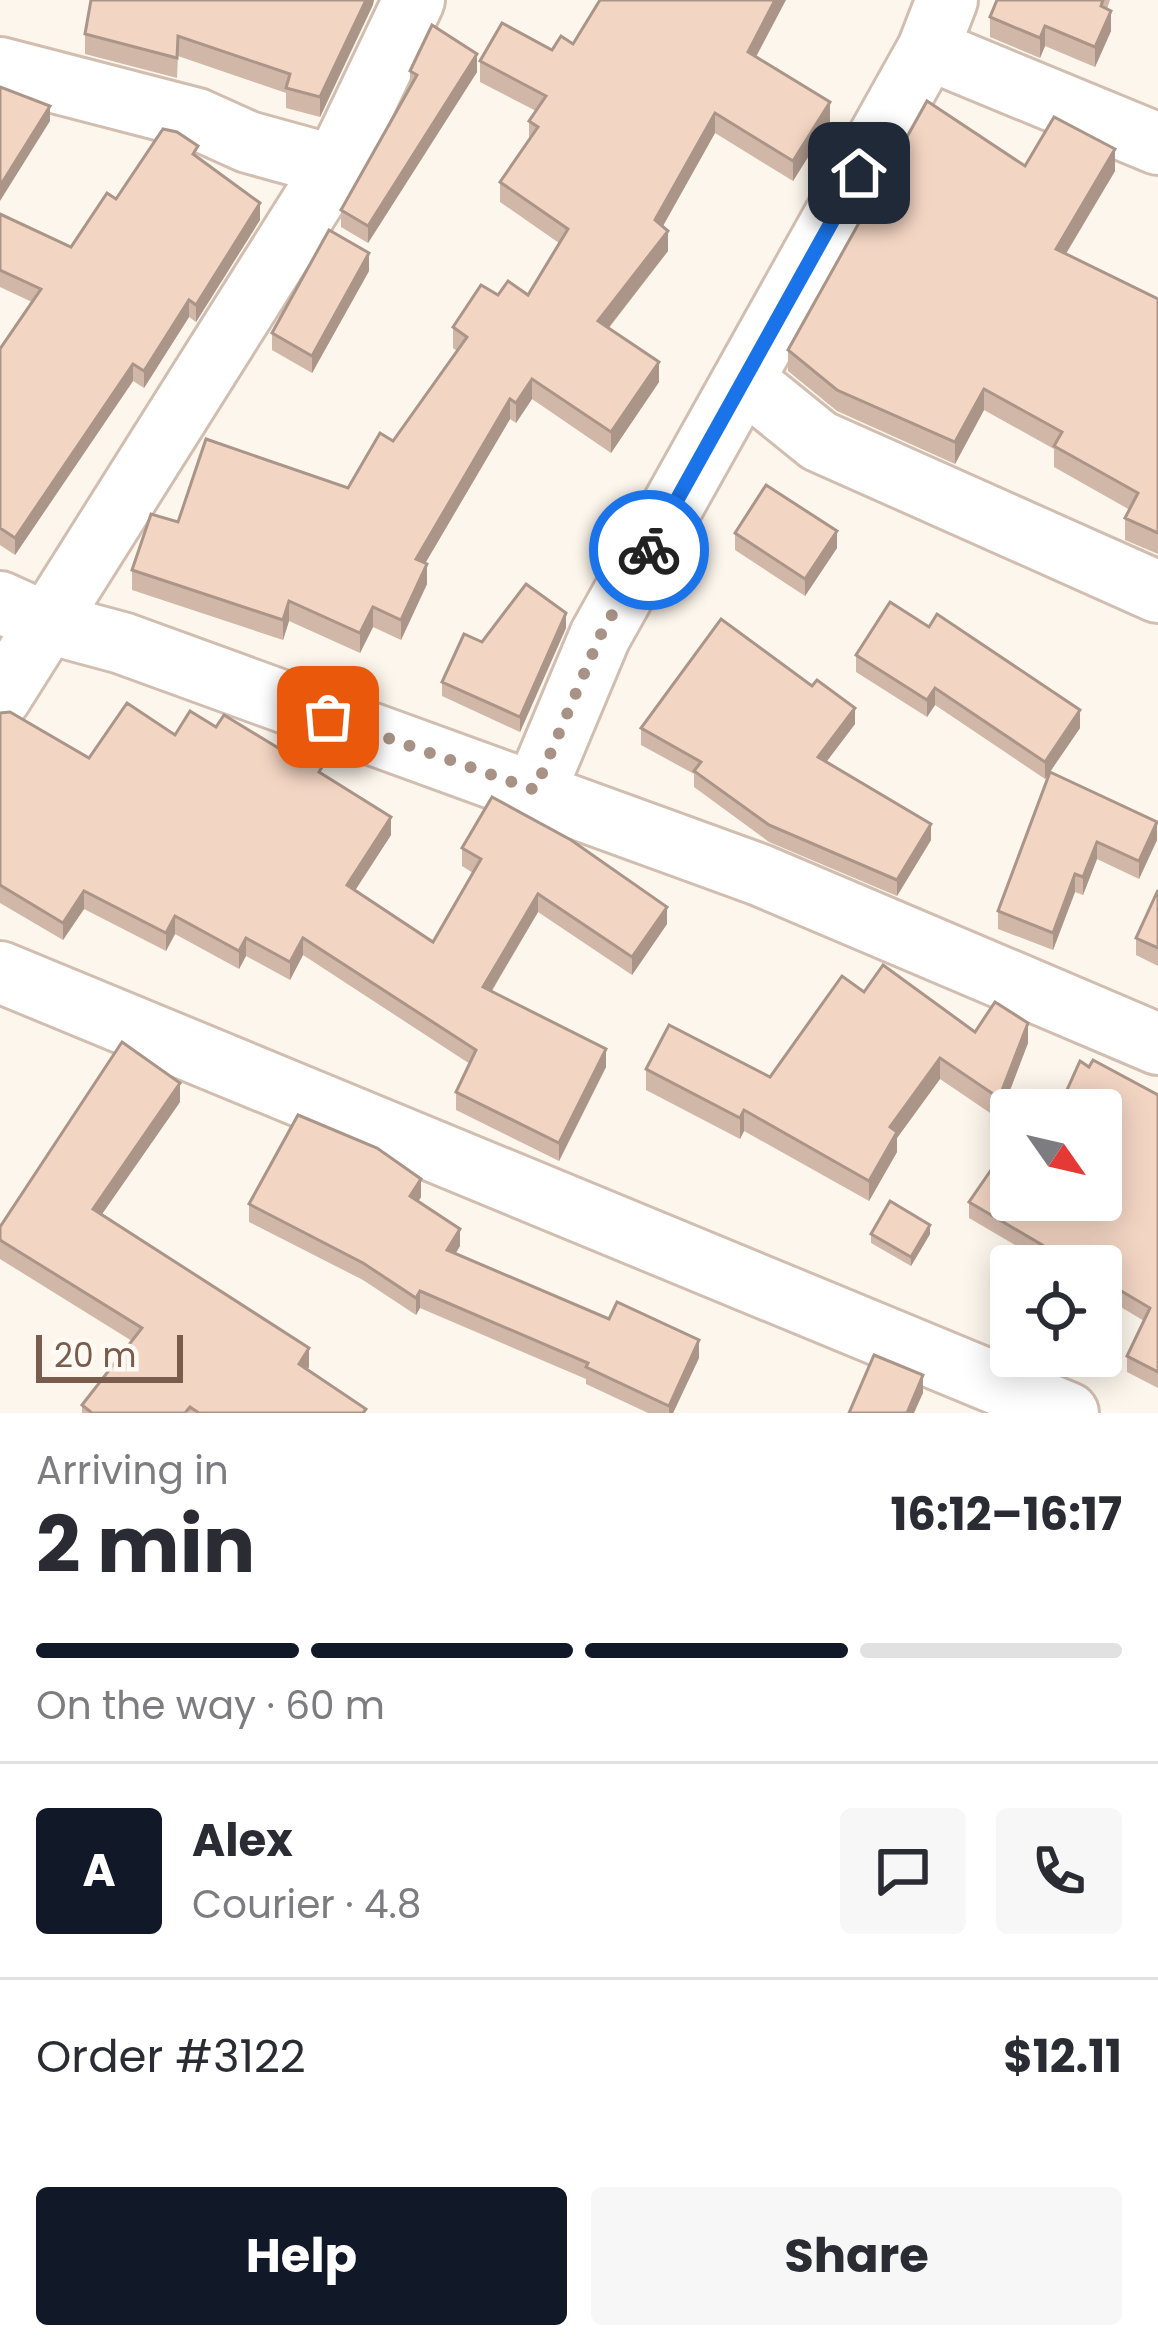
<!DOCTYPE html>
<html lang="en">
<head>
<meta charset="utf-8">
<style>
	body { margin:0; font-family:Poppins,sans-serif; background:#f7f7f7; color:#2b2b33; height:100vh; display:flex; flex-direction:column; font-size:45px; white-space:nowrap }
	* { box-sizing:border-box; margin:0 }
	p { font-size:39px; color:#7c7c81 }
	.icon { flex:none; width:66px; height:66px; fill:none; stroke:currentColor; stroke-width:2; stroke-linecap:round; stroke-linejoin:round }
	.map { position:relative; height:1413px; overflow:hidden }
	.drawer { display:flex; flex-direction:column; background:#fff; flex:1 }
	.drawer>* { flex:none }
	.needle { width:78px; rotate:124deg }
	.fabs { position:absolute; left:990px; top:1089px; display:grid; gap:24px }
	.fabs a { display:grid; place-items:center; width:132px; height:132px; border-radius:12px; background:#fff; box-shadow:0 6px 30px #0003; font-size:60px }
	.scale { position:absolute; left:36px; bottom:30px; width:147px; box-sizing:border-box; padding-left:12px; border:6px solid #7a5c4d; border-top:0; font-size:33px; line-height:42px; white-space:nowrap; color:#7a5c4d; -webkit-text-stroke:9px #fffaf3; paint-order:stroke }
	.pin { position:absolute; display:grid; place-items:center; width:102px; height:102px; color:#fff; margin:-51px; border-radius:24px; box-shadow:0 6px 18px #0006 }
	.courier { position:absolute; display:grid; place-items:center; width:120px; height:120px; margin:-60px; border:9px solid #1a73e8; border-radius:50%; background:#fff; color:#222; box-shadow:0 3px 15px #0007 }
	.summary em { font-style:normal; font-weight:700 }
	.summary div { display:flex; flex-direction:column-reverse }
	.summary { display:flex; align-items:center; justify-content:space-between; height:204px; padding:0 36px }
	h1 { font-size:78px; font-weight:700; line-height:90px }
	.bar { display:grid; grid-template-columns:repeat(4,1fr); gap:18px 12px; align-content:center; height:144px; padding:0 36px }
	.bar i { height:15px; border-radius:9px; background:#e1e1e2 }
	.bar .current { background:#111827 }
	.bar p { grid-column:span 4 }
	.line { display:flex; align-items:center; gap:30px; padding:0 36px; border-top:3px solid #e1e1e2 }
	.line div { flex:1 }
	.round { display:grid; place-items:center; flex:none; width:126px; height:126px; border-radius:12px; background:#f7f7f7 }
	.action { display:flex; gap:24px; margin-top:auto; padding:24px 36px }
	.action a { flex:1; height:138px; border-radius:12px; background:#111827; color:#fff; font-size:48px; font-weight:700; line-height:138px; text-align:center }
	.action a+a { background:#f7f7f7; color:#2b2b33 }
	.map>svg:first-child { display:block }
</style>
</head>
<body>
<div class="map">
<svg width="1158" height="1413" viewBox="0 0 1158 1413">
	<rect width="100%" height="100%" fill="#fdf6ec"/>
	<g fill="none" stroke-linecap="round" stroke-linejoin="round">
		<defs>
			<g id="minor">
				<path d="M 928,49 L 1158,144"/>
				<path d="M 0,68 L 197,119 L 248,142 L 335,166"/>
				<path d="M 745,381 L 819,441 L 1158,592"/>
				<path d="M 0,602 L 44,622 L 122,643 L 760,875 L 1158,1044"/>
				<path d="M 0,698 L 335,166 L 414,0"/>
				<path d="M 535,791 L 600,636 L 928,49 L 947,0"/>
				<path d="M 0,972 L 1068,1413"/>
			</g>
		</defs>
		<use href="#minor" stroke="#d1beb0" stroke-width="66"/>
		<use href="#minor" stroke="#fff" stroke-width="60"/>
	</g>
	<g fill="#d1b7a8">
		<path d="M 91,0 L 374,0 L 320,117 L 286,108 L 286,93 L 178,56 L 177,78 L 85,54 L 85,34 Z"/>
		<path d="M 997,0 L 1110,0 L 1107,9 L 1111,31 L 1095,67 L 1045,46 L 1040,58 L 990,37 L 990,17 Z"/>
		<path d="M 573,44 L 756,57 L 830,122 L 793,181 L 715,133 L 663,226 L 668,251 L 609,328 L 659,382 L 611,453 L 532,399 L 516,423 L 510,419 L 425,563 L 427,584 L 401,640 L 373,627 L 360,653 L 289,621 L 283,640 L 132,590 L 132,570 L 178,522 L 348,488 L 393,441 L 457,351 L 453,348 L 453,327 L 498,295 L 528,295 L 559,243 L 500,202 L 500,182 L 529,141 L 529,121 L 536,111 L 480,82 L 480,61 L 552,50 Z"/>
		<path d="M 410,71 L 477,72 L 368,243 L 341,227 L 341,210 L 410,86 Z"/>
		<path d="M 198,158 L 260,220 L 196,322 L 189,317 L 144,388 L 133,381 L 15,555 L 0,545 L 0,349 L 32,302 L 0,287 L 0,214 L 71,247 L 116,199 Z"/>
		<path d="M 1025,166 L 1115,171 L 1066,254 L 1158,299 L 1158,554 L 1125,540 L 1125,518 L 1130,510 L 1054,467 L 1054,449 L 984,410 L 955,464 L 837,411 L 788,371 L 788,350 Z"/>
		<path d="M 369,271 L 312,373 L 272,350 L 272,333 Z"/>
		<path d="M 735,533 L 837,548 L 805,596 L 735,550 Z"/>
		<path d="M 566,628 L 520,732 L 442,696 L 442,682 L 482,642 Z"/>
		<path d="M 856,655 L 1080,728 L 1050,772 L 1157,840 L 1139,879 L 1097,859 L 1083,895 L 1075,892 L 1053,950 L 998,929 L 998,911 L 1050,773 L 1045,779 L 935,705 L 927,717 L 856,672 Z"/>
		<path d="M 0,713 L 89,758 L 175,735 L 216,727 L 325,776 L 391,835 L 355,890 L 433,942 L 473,873 L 462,866 L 462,848 L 667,924 L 632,975 L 538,912 L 492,991 L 606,1067 L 559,1161 L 456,1110 L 456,1092 L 470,1064 L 303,955 L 290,980 L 246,956 L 239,969 L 175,934 L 166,951 L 84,909 L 63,940 L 0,903 Z"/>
		<path d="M 855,724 L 826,762 L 931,840 L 897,896 L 769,842 L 694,787 L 694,774 L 641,745 L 641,728 Z"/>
		<path d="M 1158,890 L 1158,966 L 1136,955 L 1136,938 Z"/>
		<path d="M 864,992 L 975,1032 L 1028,1043 L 999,1119 L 940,1079 L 897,1138 L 897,1152 L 869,1201 L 744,1131 L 740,1139 L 646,1090 L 646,1069 L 770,1077 Z"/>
		<path d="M 1089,1067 L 1158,1095 L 1158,1388 L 1127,1372 L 1127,1356 L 1144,1321 L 1101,1295 L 1101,1266 L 1051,1266 L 969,1218 L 969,1202 L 1011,1200 Z"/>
		<path d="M 180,1102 L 102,1214 L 309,1367 L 308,1369 L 366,1413 L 82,1413 L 82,1405 L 132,1341 L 0,1259 L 0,1227 Z"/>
		<path d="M 421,1197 L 418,1202 L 460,1246 L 456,1253 L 699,1358 L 673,1413 L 648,1413 L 586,1384 L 586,1379 L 420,1308 L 416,1315 L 363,1280 L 249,1222 L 249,1204 Z"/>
		<path d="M 871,1234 L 930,1234 L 911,1266 L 871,1243 Z"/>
	</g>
	<g fill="#aa9588">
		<path d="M 366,0 L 374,0 L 373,5 L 320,117 L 320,97 Z"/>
		<path d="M 775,0 L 786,0 L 748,72 L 748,52 Z"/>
		<path d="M 1111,11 L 1111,31 L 1095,67 L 1095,47 Z"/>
		<path d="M 1045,26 L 1045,46 L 1040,58 L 1040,38 Z"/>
		<path d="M 477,54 L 477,72 L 368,243 L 368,226 Z"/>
		<path d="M 830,102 L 830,122 L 793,181 L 793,161 Z"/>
		<path d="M 50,106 L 50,121 L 0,201 L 0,186 Z"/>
		<path d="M 715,113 L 715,133 L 655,240 L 655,220 Z"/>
		<path d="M 1115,149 L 1115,171 L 1056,270 L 1056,249 Z"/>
		<path d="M 260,203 L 260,220 L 196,322 L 196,305 Z"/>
		<path d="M 668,231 L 668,251 L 598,341 L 598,321 Z"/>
		<path d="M 369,253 L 369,271 L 312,373 L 312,356 Z"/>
		<path d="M 189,300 L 189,317 L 144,388 L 144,371 Z"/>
		<path d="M 659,362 L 659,382 L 611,453 L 611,432 Z"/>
		<path d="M 133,364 L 133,381 L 15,555 L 15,538 Z"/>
		<path d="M 532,379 L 532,399 L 516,423 L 516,403 Z"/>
		<path d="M 984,389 L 984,410 L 955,464 L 955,442 Z"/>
		<path d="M 510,399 L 510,419 L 416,579 L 416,559 Z"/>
		<path d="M 837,531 L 837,548 L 805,596 L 805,579 Z"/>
		<path d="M 427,564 L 427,584 L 401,640 L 401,620 Z"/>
		<path d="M 289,601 L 289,621 L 283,640 L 283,620 Z"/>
		<path d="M 373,607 L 373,627 L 360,653 L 360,633 Z"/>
		<path d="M 566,613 L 566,628 L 520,732 L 520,717 Z"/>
		<path d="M 935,688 L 935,705 L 927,717 L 927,700 Z"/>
		<path d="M 855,708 L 855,724 L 818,773 L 818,757 Z"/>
		<path d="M 1080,710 L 1080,728 L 1045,779 L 1045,762 Z"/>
		<path d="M 391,817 L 391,835 L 347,903 L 347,885 Z"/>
		<path d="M 1157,822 L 1157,840 L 1139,879 L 1139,861 Z"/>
		<path d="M 931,824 L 931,840 L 897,896 L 897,880 Z"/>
		<path d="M 1097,842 L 1097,859 L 1083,895 L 1083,877 Z"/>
		<path d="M 1075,874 L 1075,892 L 1053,950 L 1053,933 Z"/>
		<path d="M 84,891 L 84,909 L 63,940 L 63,923 Z"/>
		<path d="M 538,894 L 538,912 L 483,1005 L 483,987 Z"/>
		<path d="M 667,907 L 667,924 L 632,975 L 632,957 Z"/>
		<path d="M 175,916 L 175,934 L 166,951 L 166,933 Z"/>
		<path d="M 246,938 L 246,956 L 239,969 L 239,951 Z"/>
		<path d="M 303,938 L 303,955 L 290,980 L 290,962 Z"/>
		<path d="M 1028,1023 L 1028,1043 L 999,1119 L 999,1098 Z"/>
		<path d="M 606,1049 L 606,1067 L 559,1161 L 559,1143 Z"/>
		<path d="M 940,1058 L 940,1079 L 897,1138 L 897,1152 L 869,1201 L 869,1181 L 890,1127 Z"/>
		<path d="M 180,1083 L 180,1102 L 93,1227 L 93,1209 Z"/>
		<path d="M 744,1110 L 744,1131 L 740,1139 L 740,1118 Z"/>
		<path d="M 421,1179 L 421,1197 L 410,1214 L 410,1196 Z"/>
		<path d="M 930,1225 L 930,1234 L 911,1266 L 911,1257 Z"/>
		<path d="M 460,1229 L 460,1246 L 447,1267 L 447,1250 Z"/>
		<path d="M 420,1291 L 420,1308 L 416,1315 L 416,1298 Z"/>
		<path d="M 699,1340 L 699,1358 L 673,1413 L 669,1413 L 669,1406 Z"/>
		<path d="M 309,1348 L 309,1367 L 299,1382 L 299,1364 Z"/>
		<path d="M 923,1375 L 923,1393 L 914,1413 L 907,1413 Z"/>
	</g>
	<g fill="#f3d5c3" stroke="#aa9588" stroke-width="3">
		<path d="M 91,0 L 366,0 L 320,97 L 286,88 L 290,74 L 178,36 L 177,58 L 85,34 Z"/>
		<path d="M 600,0 L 775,0 L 748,52 L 830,102 L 793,161 L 715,113 L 655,220 L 668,231 L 598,321 L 659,362 L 611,432 L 532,379 L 516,403 L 510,399 L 416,559 L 427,564 L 401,620 L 373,607 L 360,633 L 289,601 L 283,620 L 132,570 L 151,514 L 178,522 L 206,439 L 348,488 L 380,433 L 393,441 L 467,337 L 453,327 L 481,285 L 498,295 L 508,281 L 528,295 L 568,229 L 500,182 L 538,127 L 529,121 L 546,96 L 480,61 L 502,23 L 552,50 L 561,36 L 573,44 Z"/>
		<path d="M 997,0 L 1103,0 L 1101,6 L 1111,11 L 1095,47 L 1045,26 L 1040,38 L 990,17 Z"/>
		<path d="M 432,25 L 477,54 L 368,226 L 341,210 L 417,75 L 410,71 Z"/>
		<path d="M 0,87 L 50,106 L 0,186 Z"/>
		<path d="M 927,101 L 1025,166 L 1054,117 L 1115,149 L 1056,249 L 1158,299 L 1158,533 L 1125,518 L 1138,493 L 1054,446 L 1062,432 L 984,389 L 955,442 L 837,390 L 788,350 Z"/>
		<path d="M 163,129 L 177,132 L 198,146 L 193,154 L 260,203 L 196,305 L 189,300 L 144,371 L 133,364 L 15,538 L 0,528 L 0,349 L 41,289 L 0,270 L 0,214 L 71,247 L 107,193 L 116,199 Z"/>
		<path d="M 329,230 L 369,253 L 312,356 L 272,333 Z"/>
		<path d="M 766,485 L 837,531 L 805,579 L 735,533 Z"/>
		<path d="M 526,584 L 566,613 L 520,717 L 442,682 L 464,634 L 482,642 Z"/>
		<path d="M 890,602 L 929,627 L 937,614 L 1080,710 L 1045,762 L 935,688 L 927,700 L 856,655 Z"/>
		<path d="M 721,619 L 812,686 L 817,680 L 855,708 L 818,757 L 931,824 L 897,880 L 769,825 L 694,771 L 701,762 L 641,728 Z"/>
		<path d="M 127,703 L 175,735 L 190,711 L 216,727 L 224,715 L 280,749 L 288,737 L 325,762 L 319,772 L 391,817 L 347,885 L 433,942 L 481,859 L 462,848 L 492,797 L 571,840 L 667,907 L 632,957 L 538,894 L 483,987 L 606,1049 L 559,1143 L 456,1092 L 476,1050 L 303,938 L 290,962 L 246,938 L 239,951 L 175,916 L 166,933 L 84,891 L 63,923 L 0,885 L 0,713 L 10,712 L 89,758 Z"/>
		<path d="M 1050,772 L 1157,822 L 1139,861 L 1097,842 L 1083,877 L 1075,874 L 1053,933 L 998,911 Z"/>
		<path d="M 1158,890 L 1158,948 L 1136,938 Z"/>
		<path d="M 883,965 L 975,1032 L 995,1002 L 1028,1023 L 999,1098 L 940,1058 L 890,1127 L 897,1132 L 869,1181 L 744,1110 L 740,1118 L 646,1069 L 669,1025 L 770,1077 L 842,976 L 864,992 Z"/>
		<path d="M 122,1042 L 180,1083 L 93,1209 L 309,1348 L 299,1364 L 366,1409 L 363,1413 L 199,1413 L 190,1407 L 185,1413 L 92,1413 L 82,1405 L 142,1328 L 0,1240 L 0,1227 Z"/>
		<path d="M 1093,1060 L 1158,1095 L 1158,1372 L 1127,1356 L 1150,1308 L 1101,1279 L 1101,1266 L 1078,1266 L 969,1202 L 1011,1141 L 1011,1200 L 1101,1200 L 1101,1110 L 1058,1110 L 1080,1061 L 1089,1067 Z"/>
		<path d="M 298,1115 L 377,1148 L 421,1179 L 410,1196 L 460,1229 L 447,1250 L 609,1319 L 617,1302 L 699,1340 L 669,1406 L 586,1367 L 588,1363 L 420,1291 L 416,1298 L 363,1263 L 249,1204 Z"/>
		<path d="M 890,1201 L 930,1225 L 911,1257 L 871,1234 Z"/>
		<path d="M 874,1355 L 923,1375 L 907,1413 L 849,1413 Z"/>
	</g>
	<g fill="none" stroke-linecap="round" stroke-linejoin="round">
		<path stroke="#a89285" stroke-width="12" stroke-dasharray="0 21.6" d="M 328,717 L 535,790 L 600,636 L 649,550"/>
		<path stroke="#1a73e8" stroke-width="15" d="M 649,550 L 859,173"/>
	</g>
</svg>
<div class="fabs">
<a><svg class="needle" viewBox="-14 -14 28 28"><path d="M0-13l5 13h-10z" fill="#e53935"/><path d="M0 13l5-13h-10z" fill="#7c7c81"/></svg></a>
<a><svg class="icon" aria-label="locate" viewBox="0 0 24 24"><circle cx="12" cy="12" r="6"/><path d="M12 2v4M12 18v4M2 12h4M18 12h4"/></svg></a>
</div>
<div class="scale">20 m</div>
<div class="pin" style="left:328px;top:717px;background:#ea580c"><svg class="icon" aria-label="bag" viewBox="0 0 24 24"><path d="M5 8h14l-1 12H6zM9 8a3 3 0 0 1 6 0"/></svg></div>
<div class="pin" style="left:859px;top:173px;background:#1f2937"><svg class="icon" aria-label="home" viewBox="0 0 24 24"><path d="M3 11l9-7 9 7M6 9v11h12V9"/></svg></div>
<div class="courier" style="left:649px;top:550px"><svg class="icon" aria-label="bike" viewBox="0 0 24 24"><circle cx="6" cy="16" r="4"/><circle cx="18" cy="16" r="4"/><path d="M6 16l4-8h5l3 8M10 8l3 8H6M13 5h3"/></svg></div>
</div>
<section class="drawer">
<div class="summary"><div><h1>2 min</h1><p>Arriving in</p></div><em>16:12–16:17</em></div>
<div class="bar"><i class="current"></i><i class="current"></i><i class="current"></i><i></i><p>On the way · 60 m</p></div>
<div class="line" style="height:216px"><b class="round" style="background:#111827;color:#fff">A</b><div><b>Alex</b><p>Courier · 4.8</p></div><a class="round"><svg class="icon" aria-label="chat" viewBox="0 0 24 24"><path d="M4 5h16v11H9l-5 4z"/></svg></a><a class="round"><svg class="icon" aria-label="phone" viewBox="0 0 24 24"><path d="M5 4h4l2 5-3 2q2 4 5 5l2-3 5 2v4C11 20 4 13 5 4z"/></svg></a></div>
<div class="line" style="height:156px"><div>Order #3122</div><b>$12.11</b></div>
<div class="action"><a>Help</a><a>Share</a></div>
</section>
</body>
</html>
